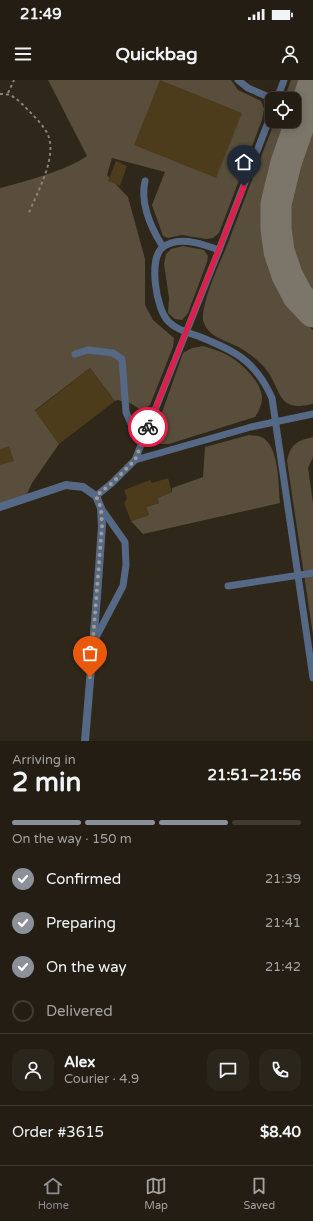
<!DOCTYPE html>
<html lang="en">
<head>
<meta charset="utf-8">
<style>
	body { margin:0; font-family:"Varela Round",sans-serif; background:#2b261c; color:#f1f3f6; height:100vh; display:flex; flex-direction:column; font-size:15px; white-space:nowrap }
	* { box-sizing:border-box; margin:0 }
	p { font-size:13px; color:#a3a2a0 }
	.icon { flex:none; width:22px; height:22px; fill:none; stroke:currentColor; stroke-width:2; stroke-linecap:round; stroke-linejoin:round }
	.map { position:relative; height:661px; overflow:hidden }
	.drawer { display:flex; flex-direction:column; background:#231d13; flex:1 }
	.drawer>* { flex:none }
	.buttons { position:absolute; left:265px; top:12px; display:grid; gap:8px }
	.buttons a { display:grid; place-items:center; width:36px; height:36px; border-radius:8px; background:#231d13; box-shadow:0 2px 10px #0003,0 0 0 1px #403b33; font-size:20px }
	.pin { position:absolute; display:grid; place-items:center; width:34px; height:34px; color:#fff; margin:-41px -17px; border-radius:50% 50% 50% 0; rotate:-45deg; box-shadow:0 0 4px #0007 }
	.pin .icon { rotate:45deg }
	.courier { position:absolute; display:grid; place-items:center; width:40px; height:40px; margin:-20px; border:3px solid #e11d48; border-radius:50%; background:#fff; color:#222; box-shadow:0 1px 5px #0007 }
	.summary em { font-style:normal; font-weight:800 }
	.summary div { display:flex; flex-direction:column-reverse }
	.summary { display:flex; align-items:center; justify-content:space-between; height:68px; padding:0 12px }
	h1 { font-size:26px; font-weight:800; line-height:30px }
	.bar { display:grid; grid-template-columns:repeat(4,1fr); gap:6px 4px; align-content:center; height:48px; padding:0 12px }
	.bar i { height:5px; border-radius:3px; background:#403b33 }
	.bar .active { background:#8c9099 }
	.bar p { grid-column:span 4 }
	.line { display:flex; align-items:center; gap:10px; padding:0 12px; border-top:1px solid #403b33 }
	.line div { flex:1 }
	.round { display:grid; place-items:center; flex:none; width:42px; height:42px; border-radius:12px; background:#2b261c }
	ol { padding:0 12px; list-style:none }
	li { display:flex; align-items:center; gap:12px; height:44px }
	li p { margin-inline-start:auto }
	li .icon { padding:4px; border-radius:50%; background:#8c9099; color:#fff; stroke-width:4 }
	li:last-child { color:#a3a2a0 }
	li i { width:22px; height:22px; border:2px solid #403b33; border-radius:50% }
	.status { display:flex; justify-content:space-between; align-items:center; height:28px; padding:0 20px; background:#231d13; direction:ltr }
	.status svg { height:11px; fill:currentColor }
	header { display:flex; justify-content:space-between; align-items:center; height:52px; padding:0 12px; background:#231d13; font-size:18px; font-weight:800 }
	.menu { display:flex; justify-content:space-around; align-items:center; height:56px; border-top:1px solid #403b33; background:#231d13; font-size:11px; color:#a3a2a0 }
	.menu a { display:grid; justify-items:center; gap:2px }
	.menu .active { color:#8c9099 }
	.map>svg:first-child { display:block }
</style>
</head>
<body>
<div class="status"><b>21:49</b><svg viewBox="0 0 49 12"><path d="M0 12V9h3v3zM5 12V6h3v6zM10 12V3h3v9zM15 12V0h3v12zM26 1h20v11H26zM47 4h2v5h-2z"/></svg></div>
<header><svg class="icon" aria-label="menu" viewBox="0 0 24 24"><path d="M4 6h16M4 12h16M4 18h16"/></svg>Quickbag<svg class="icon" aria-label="person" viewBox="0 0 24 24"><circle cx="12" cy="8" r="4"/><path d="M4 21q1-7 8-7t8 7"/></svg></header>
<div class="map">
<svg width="313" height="661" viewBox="0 0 313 661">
	<rect width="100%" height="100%" fill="#2f2719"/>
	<g fill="#594e3b">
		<path d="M 48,0 L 231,0 L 238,10 L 261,21 L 264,29 L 262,40 L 219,153 L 213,158 L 206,159 L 182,155 L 168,158 L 163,156 L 152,125 L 165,92 L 112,78 L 107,95 L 128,117 L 145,179 L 145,225 L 153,240 L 174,258 L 173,267 L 150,325 L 142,331 L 132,324 L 118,320 L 115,321 L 90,288 L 35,330 L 59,364 L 32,403 L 25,418 L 0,427 L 0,108 C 26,101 65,91 87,76 Z"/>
		<path d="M 291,0 L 303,0 L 294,25 L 294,19 L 284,19 Z"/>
		<path d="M 313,40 L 313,216 C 309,210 303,203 300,195 C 275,139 295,94 313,40 Z"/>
		<path d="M 275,41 L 288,41 C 259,125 242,182 313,250 L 313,324 C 274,333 283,308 264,287 C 256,278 244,269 232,264 C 221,259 209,256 204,243 C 202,240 203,232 204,228 C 208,207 220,183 228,163 C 243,122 259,82 275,41 Z"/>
		<path d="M 183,166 L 204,170 L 208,176 L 207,182 L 188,233 L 182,240 L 175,239 L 168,233 L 169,218 L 164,184 L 166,174 L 171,169 Z"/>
		<path d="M 203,266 C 214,269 226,273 235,280 C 245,287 261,303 262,317 C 262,325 259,331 255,337 L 169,364 L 160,364 L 156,360 L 155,352 L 183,273 L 192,268 Z"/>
		<path d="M 249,355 C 253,356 258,355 261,357 C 280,365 278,406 280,423 L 143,454 L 131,441 L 149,435 L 146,427 L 159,423 L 157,418 L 172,412 L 172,408 L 203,397 L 205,367 Z"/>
		<path d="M 313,357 L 313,377 L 308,388 L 313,423 L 313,555 L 287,381 C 291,364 296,361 313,357 Z"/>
	</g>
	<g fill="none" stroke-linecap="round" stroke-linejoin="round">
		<path stroke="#7c766a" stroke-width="31" d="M 313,5 L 286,83 L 276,124 L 276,149 L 279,171 L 287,195 L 298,216 L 313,232"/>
	</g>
	<g fill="#4d3c1c">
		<path d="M 160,0 L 242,33 L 216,98 L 134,65 Z"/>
		<path d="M 116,81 L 127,86 L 120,106 L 108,101 Z"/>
		<path d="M 90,288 L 115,321 L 59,364 L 35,331 Z"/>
		<path d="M 9,366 L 14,381 L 0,385 L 0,369 Z"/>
		<path d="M 168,398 L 172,412 L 157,418 L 159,423 L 146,427 L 149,435 L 131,441 L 124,423 L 127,418 L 124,410 L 150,400 L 152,403 Z"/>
	</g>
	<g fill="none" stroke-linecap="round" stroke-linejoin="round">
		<g stroke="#898277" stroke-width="2" stroke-dasharray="3 3" stroke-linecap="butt">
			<path d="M 8,13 L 14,0"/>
			<path d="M 0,14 C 13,13 19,21 28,30 C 34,36 41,43 46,51 C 60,74 37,112 28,135"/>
		</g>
		<g stroke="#556885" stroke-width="7">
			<path d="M 238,0 L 248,8 L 273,19"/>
			<path d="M 277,19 L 284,0"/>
			<path d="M 272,32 L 219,170 L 135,380 L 251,347 L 313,334"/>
			<path d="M 145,101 C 140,123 151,148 163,167"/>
			<path d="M 219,170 C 205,165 186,158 171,163 C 169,164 165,165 163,167 C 148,178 156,229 168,241 C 174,248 188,253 198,256 C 235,271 255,280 272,318 L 313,598"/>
			<path d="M 75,274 L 88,270 L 113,273 L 122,279 L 126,332 L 132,346 L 144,358"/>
			<path d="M 96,416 L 112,403 L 135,380"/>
			<path d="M 228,506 L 313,493"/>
			<path d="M 94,561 L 123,506 L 126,485 L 125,462 L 101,428"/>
		</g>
		<path stroke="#556885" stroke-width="8" d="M 0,427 L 66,405 L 83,407 L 96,416 L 101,428 L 102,446 L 97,516 L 85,661"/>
	</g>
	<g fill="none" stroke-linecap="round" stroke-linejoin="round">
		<path stroke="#a19b91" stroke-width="4" stroke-dasharray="0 7.2" d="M 90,597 L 102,446 L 101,428 L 96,416 L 112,403 L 135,380 L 148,347"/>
		<path stroke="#e11d48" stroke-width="5" d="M 148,347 L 244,106"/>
	</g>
</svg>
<div class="buttons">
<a><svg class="icon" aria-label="locate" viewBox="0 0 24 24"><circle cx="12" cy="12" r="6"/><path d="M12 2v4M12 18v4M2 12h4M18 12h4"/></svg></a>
</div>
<div class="pin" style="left:90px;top:597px;background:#ea580c"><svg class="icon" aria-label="bag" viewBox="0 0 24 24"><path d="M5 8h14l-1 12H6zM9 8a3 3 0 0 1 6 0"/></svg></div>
<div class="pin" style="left:244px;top:106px;background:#1f2937"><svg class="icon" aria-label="home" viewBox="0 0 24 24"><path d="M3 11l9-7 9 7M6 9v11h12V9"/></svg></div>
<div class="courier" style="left:148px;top:347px"><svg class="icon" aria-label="bike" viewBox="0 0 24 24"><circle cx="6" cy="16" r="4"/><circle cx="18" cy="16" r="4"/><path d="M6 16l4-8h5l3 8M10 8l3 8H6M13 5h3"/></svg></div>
</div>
<section class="drawer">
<div class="summary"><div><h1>2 min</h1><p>Arriving in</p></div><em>21:51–21:56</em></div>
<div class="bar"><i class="active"></i><i class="active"></i><i class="active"></i><i></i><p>On the way · 150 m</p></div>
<ol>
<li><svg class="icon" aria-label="check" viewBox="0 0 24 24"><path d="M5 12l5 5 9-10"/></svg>Confirmed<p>21:39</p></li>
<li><svg class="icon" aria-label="check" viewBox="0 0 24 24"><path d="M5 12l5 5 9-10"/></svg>Preparing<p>21:41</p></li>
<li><svg class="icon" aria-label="check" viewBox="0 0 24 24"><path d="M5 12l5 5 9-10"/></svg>On the way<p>21:42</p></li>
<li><i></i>Delivered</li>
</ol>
<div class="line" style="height:72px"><a class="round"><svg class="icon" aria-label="person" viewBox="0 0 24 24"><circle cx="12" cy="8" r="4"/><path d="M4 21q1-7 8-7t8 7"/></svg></a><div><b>Alex</b><p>Courier · 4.9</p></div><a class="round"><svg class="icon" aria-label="chat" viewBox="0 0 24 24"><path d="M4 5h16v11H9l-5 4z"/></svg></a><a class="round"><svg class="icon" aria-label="phone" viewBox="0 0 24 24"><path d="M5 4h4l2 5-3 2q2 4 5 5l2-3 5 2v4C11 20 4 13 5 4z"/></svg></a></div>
<div class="line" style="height:52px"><div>Order #3615</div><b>$8.40</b></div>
</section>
<nav class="menu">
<a class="active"><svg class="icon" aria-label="home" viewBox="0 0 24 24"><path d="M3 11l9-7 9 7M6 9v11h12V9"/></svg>Home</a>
<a><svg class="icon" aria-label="map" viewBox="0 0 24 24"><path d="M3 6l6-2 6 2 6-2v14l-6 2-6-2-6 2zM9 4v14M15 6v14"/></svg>Map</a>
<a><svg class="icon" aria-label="saved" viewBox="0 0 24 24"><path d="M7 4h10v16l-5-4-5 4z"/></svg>Saved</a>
</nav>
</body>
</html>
